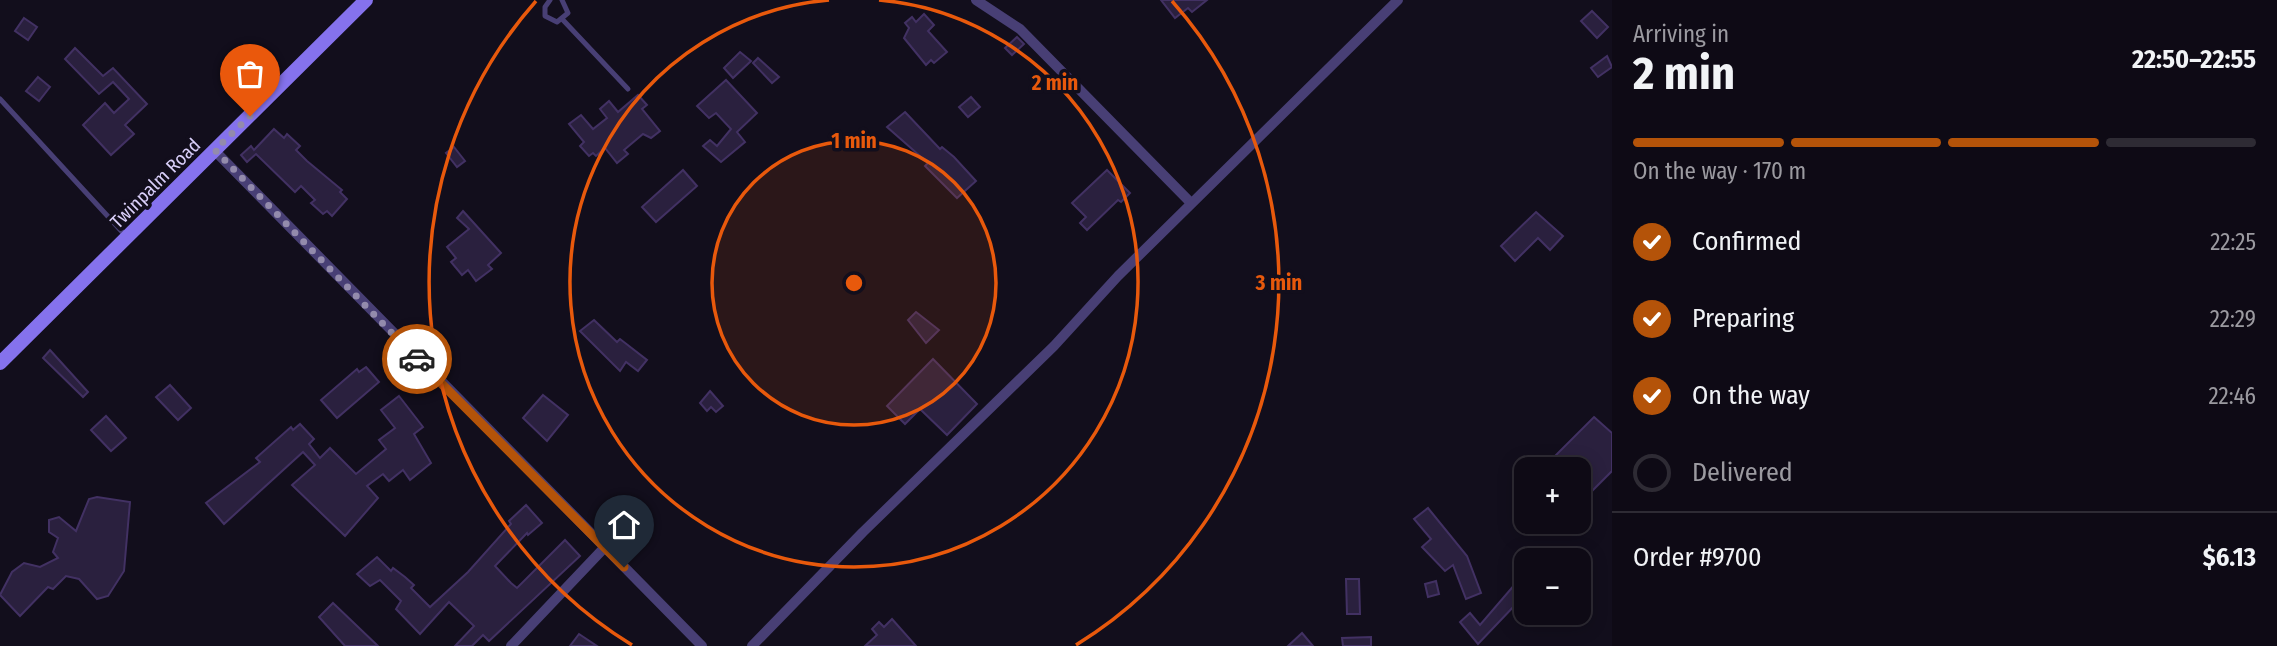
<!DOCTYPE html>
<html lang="en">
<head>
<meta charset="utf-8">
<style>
	body { margin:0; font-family:"Fira Sans Condensed",sans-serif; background:#17131e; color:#f1f3f6; height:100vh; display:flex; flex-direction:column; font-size:26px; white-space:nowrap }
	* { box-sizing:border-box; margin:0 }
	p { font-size:23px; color:#9b9aa0 }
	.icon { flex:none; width:38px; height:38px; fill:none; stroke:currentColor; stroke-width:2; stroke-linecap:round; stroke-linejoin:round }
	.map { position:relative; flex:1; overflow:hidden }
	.drawer { display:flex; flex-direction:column; background:#0e0a15; width:665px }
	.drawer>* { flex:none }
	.buttons { position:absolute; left:1514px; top:457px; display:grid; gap:14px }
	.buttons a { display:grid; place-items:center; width:77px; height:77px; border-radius:14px; background:#0e0a15; box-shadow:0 4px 18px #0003,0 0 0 2px #2e2b34; font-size:35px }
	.pin { position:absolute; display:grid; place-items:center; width:60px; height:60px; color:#fff; margin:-72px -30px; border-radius:50% 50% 50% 0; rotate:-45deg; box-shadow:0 0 7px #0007 }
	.pin .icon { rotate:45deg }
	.courier { position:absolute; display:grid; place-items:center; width:70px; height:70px; margin:-35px; border:5px solid #b45309; border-radius:50%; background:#fff; color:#222; box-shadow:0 2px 9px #0007 }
	.head em { font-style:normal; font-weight:700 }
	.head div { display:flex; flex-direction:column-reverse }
	.head { display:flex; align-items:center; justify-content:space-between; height:119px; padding:0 21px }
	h1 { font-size:46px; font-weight:700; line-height:52px }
	.bar { display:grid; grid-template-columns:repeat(4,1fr); gap:10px 7px; align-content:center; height:84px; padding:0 21px }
	.bar i { height:9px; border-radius:5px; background:#2e2b34 }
	.bar .active { background:#b45309 }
	.bar p { grid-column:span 4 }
	.line { display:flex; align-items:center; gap:18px; padding:0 21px; border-top:2px solid #2e2b34 }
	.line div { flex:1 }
	ol { padding:0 21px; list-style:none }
	li { display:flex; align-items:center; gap:21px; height:77px }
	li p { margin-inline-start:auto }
	li .icon { padding:7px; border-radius:50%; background:#b45309; color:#fff; stroke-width:4 }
	li:last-child { color:#9b9aa0 }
	li i { width:38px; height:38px; border:4px solid #2e2b34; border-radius:50% }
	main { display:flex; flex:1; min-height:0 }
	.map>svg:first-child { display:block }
</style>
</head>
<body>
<main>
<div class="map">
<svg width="1612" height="646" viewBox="0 0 1612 646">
	<rect width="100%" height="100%" fill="#120e1c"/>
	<g fill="#2a203e" stroke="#423163" stroke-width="2">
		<path d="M 1161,0 L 1207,0 L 1192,12 L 1188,8 L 1175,18 Z"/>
		<path d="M 1592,11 L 1608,27 L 1597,38 L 1581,21 Z"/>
		<path d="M 924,14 L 934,25 L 928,31 L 947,52 L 934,63 L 931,60 L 926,65 L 904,38 L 909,28 L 905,23 L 912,17 L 916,22 Z"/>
		<path d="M 24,18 L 37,27 L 28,40 L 15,31 Z"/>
		<path d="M 1017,37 L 1024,44 L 1012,55 L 1005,48 Z"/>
		<path d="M 75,48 L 103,76 L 113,68 L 147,104 L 125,125 L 134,134 L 111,155 L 83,125 L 105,103 L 114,113 L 129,99 L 113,82 L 99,94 L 65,59 Z"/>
		<path d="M 740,52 L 751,61 L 733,78 L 724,68 Z"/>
		<path d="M 1607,56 L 1612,67 L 1598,77 L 1591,68 Z"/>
		<path d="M 758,58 L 779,77 L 772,83 L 753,63 Z"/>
		<path d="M 38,77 L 50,87 L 39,101 L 26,91 Z"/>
		<path d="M 726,80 L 757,113 L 737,132 L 745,142 L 721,162 L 703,146 L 710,140 L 717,146 L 731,129 L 716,113 L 709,118 L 697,106 Z"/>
		<path d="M 638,95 L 647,105 L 642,109 L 660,131 L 651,138 L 643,134 L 624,150 L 628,154 L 617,163 L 605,148 L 596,156 L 593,153 L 589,156 L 580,146 L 584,142 L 569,124 L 581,115 L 593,129 L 607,118 L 600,109 L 609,101 L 618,112 Z"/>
		<path d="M 971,97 L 980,107 L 968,117 L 959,107 Z"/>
		<path d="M 905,112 L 940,149 L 942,147 L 954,157 L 976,181 L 957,198 L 925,166 L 928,163 L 887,127 Z"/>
		<path d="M 274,129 L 284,138 L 287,134 L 300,146 L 296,150 L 307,161 L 342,190 L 340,192 L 347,199 L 332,216 L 327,211 L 323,214 L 311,203 L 315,200 L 301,186 L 295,192 L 256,154 L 247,162 L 241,155 L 251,146 L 254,150 Z"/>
		<path d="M 454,147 L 465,161 L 457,167 L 446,153 Z"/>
		<path d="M 683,170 L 697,186 L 656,222 L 642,207 Z"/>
		<path d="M 1107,170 L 1130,193 L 1121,202 L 1118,200 L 1087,230 L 1080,223 L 1086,217 L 1072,203 Z"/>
		<path d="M 463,211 L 501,253 L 488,265 L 492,269 L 476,281 L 468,270 L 462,275 L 451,262 L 456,258 L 447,247 L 469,229 L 457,218 Z"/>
		<path d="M 1536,212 L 1563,236 L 1550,250 L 1538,238 L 1515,261 L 1501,246 Z"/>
		<path d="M 916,312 L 939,330 L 926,343 L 908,320 Z"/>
		<path d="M 594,320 L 617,342 L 620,339 L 647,360 L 638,371 L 626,362 L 620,371 L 580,331 Z"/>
		<path d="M 50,350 L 88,392 L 83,397 L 43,358 Z"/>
		<path d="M 933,359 L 977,404 L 947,435 L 920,409 L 905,424 L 887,406 Z"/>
		<path d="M 366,367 L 379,382 L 337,418 L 321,400 L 357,369 L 359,372 Z"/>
		<path d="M 170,385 L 191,408 L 178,420 L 156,397 Z"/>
		<path d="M 710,391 L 723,406 L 716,412 L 711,407 L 707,411 L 700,403 Z"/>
		<path d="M 543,395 L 568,415 L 547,441 L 523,418 Z"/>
		<path d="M 399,396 L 423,427 L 414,434 L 431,463 L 410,480 L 403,470 L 389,481 L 383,474 L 367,486 L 378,498 L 345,536 L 292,485 L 315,465 L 303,452 L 224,524 L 206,503 L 260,462 L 256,458 L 291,427 L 293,430 L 300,424 L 314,439 L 309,444 L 320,458 L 330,448 L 356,474 L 386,449 L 379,440 L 395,428 L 381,410 Z"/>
		<path d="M 106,416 L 126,438 L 111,451 L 91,430 Z"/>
		<path d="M 1594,417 L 1612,433 L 1612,471 L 1586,497 L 1578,489 L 1578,469 L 1560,469 L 1551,460 Z"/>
		<path d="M 97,497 L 130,502 L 124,571 L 108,596 L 97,599 L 79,579 L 66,576 L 53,589 L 48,587 L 20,616 L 0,595 L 12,572 L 24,563 L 40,567 L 58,558 L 53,552 L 58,538 L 49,532 L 49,520 L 59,517 L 76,531 L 89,499 Z"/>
		<path d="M 526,505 L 542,523 L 528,535 L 527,533 L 495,566 L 511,583 L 517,588 L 565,540 L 580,556 L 489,641 L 483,635 L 472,646 L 455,646 L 474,626 L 449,602 L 420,634 L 396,609 L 401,601 L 380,580 L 370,586 L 357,574 L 377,557 L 391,571 L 393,568 L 405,577 L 414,585 L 411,588 L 430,607 L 468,572 L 511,524 L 509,521 Z"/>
		<path d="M 1428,508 L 1467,556 L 1481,593 L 1466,599 L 1453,565 L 1445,571 L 1422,547 L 1431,539 L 1414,519 Z"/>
		<path d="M 1346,579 L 1359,579 L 1360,614 L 1347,614 Z"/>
		<path d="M 1436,581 L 1439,594 L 1428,597 L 1425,584 Z"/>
		<path d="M 1516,583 L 1526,592 L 1526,600 L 1520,606 L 1517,603 L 1478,644 L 1460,622 L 1470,613 L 1480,625 Z"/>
		<path d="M 333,603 L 378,646 L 345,646 L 319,617 Z"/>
		<path d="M 892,619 L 916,646 L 865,646 L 877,635 L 872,629 L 879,622 L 884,627 Z"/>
		<path d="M 1302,633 L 1313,646 L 1288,646 Z"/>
		<path d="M 579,634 L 597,646 L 570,646 Z"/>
		<path d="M 1371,637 L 1371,646 L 1343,646 L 1342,638 Z"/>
	</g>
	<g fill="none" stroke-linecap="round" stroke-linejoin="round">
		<g stroke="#483f75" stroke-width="5">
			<path d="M 550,0 L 545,7 L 545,16 L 557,22 L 568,13 L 562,0"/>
			<path d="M 563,20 L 628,89"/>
			<path d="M 0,99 L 125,235"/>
		</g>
		<g stroke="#483f75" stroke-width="10">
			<path d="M 976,0 L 1020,29 L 1191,203"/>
			<path d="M 215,151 L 702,646"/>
			<path d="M 511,646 L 605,547"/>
			<path d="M 752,646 L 863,532 L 1054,346 L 1118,276 L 1398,0"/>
		</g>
		<path stroke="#8572ed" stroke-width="14" d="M 0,363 L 366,0"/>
	</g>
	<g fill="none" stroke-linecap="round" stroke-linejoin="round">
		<path stroke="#938bac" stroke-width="7" stroke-dasharray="0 12.6" d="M 250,116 L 215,150 L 417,359"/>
		<path stroke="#b45309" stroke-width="9" d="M 417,359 L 624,567"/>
	</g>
	<circle cx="854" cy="283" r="142" fill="#e8590c" fill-opacity=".12"/>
	<g fill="none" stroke="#e8590c" stroke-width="3.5">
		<circle cx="854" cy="283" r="142"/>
		<path d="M879 0A284 284 0 1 1 829 0"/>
		<path d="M632 645A425 425 0 0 1 536 1M1172 1A425 425 0 0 1 1076 645"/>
	</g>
	<g text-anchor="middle" stroke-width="7" stroke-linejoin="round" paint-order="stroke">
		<g font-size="19" fill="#d9cff9" stroke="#120e1c">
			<text transform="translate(155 183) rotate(-45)" y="7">Twinpalm Road</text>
		</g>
	</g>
	<circle cx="854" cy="283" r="10" fill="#e8590c" stroke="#120e1c" stroke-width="3.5"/>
	<g font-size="21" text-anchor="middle" font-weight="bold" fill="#e8590c" stroke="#120e1c" stroke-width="7" stroke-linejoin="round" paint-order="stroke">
		<text x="1055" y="90">2 min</text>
		<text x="854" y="148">1 min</text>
		<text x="1279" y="290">3 min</text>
	</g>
</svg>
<div class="buttons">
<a>+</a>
<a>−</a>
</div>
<div class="pin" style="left:250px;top:116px;background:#ea580c"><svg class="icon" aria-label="bag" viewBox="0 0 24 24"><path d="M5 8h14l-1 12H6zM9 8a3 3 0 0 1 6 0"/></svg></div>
<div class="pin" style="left:624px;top:567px;background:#1f2937"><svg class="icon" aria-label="home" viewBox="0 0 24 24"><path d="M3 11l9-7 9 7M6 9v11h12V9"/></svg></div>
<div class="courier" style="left:417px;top:359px"><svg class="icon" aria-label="car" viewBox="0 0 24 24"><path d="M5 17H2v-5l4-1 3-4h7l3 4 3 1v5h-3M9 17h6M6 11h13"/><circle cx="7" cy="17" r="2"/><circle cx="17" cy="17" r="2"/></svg></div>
</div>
<section class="drawer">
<div class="head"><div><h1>2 min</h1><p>Arriving in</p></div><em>22:50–22:55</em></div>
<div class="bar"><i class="active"></i><i class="active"></i><i class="active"></i><i></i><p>On the way · 170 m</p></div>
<ol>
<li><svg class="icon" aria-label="check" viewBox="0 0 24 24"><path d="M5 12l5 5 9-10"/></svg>Confirmed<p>22:25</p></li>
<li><svg class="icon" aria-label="check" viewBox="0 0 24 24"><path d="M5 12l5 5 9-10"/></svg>Preparing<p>22:29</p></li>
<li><svg class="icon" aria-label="check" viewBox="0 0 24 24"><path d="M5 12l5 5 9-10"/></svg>On the way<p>22:46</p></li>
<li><i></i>Delivered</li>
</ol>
<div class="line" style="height:91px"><div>Order #9700</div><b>$6.13</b></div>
</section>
</main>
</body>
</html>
